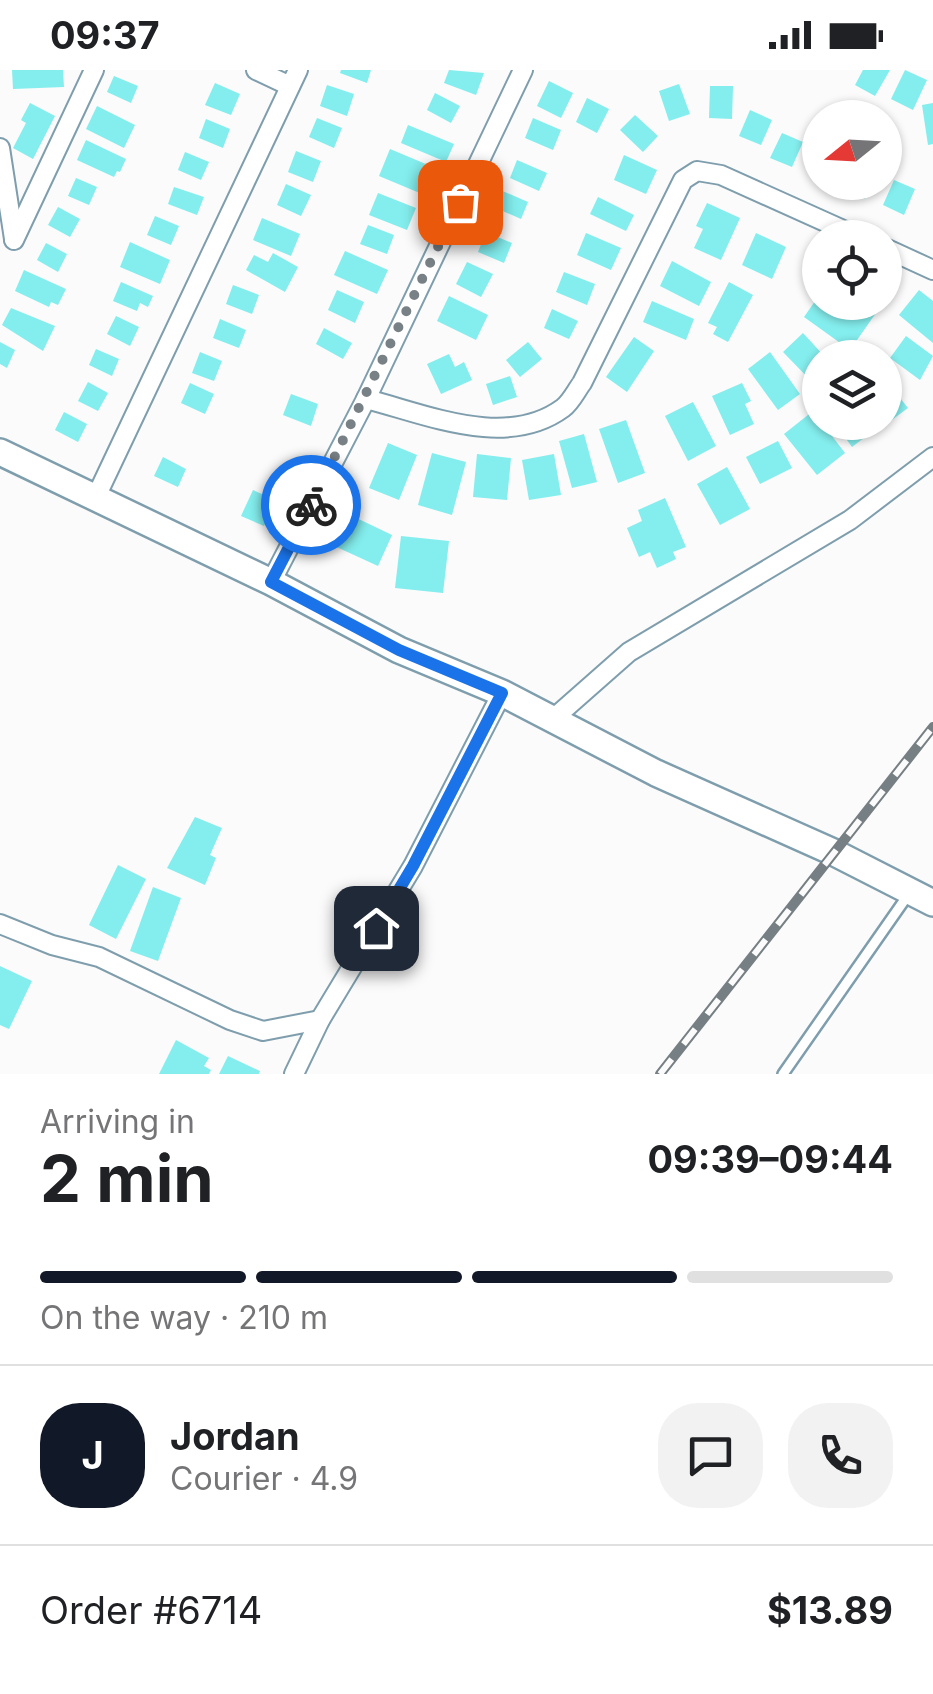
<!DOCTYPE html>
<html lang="en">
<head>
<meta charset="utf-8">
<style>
	body { margin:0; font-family:Inter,sans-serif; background:#f2f2f2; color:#202124; height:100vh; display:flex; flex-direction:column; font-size:38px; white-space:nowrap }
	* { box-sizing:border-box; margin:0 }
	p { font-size:32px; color:#757577 }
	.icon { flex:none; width:55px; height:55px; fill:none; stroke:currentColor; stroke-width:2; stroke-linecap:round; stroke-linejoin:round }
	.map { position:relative; height:1004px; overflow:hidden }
	.details { display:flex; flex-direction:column; background:#fff; flex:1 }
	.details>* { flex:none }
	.needle { width:65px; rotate:252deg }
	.buttons { position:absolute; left:802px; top:30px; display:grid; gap:20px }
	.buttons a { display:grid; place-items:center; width:100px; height:100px; border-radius:50%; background:#fff; box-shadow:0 2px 8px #0004; font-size:50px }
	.pin { position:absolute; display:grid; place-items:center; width:85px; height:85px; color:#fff; margin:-42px; border-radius:20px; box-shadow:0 5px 15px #0006 }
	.courier { position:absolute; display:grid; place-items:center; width:100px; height:100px; margin:-50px; border:8px solid #1a73e8; border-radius:50%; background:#fff; color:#222; box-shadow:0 2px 12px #0007 }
	.headline em { font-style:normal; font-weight:700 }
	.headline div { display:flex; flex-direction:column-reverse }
	.headline { display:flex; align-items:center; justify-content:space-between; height:170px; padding:0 40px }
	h1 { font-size:65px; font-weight:700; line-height:75px }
	.bar { display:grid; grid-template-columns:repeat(4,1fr); gap:15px 10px; align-content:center; height:120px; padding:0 40px }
	.bar i { height:12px; border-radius:8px; background:#e0e0e0 }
	.bar .active { background:#111827 }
	.bar p { grid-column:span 4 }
	.line { display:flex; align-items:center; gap:25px; padding:0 40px; border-top:2px solid #e0e0e0 }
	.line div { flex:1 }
	.round { display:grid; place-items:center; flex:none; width:105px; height:105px; border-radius:40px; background:#f2f2f2 }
	.status { display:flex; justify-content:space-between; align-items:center; height:70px; padding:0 50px; background:#fff; direction:ltr }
	.status svg { height:28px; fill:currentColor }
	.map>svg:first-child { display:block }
</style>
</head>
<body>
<div class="status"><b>09:37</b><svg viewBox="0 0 49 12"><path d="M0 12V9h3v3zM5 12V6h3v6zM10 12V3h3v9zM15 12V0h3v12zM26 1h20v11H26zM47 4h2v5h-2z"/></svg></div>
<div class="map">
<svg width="933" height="1004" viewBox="0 0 933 1004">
	<rect width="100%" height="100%" fill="#fbfbfb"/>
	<g fill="#84eded">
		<path d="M 12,0 L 63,0 L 64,17 L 13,19 Z"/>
		<path d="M 341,0 L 371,0 L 367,13 L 340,3 Z"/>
		<path d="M 449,0 L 484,3 L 476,25 L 444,13 Z"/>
		<path d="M 863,0 L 890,0 L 875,26 L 855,15 Z"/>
		<path d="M 905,0 L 927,10 L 913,40 L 891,29 Z"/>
		<path d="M 114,6 L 138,16 L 131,33 L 107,22 Z"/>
		<path d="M 549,11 L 573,23 L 561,48 L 537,36 Z"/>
		<path d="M 215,13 L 240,24 L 231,45 L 205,35 Z"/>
		<path d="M 679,14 L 690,44 L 669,51 L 659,21 Z"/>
		<path d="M 327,15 L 354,24 L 347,46 L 320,36 Z"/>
		<path d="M 710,16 L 733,16 L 732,49 L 709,48 Z"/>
		<path d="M 435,23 L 460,36 L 451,53 L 427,40 Z"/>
		<path d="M 587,28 L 609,39 L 597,63 L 576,52 Z"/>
		<path d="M 30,33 L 55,46 L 33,89 L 13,78 L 26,53 L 21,50 Z"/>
		<path d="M 933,33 L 933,74 L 928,75 L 922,35 Z"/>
		<path d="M 97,36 L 135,55 L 124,78 L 86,59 Z"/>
		<path d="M 750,40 L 772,50 L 761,75 L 739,66 Z"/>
		<path d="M 635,45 L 658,66 L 643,82 L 620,60 Z"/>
		<path d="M 317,48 L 342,58 L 334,78 L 309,67 Z"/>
		<path d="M 533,48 L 561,60 L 553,80 L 525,68 Z"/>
		<path d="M 206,49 L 230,59 L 223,78 L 199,68 Z"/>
		<path d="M 408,55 L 454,74 L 446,92 L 401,73 Z"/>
		<path d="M 782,63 L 803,72 L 792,97 L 770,88 Z"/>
		<path d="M 86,70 L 126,89 L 120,102 L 117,101 L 114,107 L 77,90 Z"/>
		<path d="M 390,79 L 433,97 L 422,124 L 379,106 Z"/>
		<path d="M 296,81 L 321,91 L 313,112 L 288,102 Z"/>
		<path d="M 185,82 L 209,92 L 201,110 L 178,100 Z"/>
		<path d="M 624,85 L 657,100 L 646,124 L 614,110 Z"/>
		<path d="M 517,90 L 547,103 L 539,121 L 510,108 Z"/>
		<path d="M 76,108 L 97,117 L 89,135 L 68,126 Z"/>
		<path d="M 894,110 L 915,119 L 904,145 L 883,135 Z"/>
		<path d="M 846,112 L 872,112 L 865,129 L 843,119 Z"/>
		<path d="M 286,114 L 311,125 L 301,146 L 277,135 Z"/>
		<path d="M 174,117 L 204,127 L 197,145 L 168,134 Z"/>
		<path d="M 498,119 L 528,132 L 521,149 L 491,136 Z"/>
		<path d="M 378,123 L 416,138 L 407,160 L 369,145 Z"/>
		<path d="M 598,127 L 634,145 L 626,161 L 590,144 Z"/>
		<path d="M 707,133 L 740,148 L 721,190 L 694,178 L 703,159 L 696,156 Z"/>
		<path d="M 58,137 L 80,149 L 70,167 L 48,155 Z"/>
		<path d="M 155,146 L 179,156 L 171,175 L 147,165 Z"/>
		<path d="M 262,148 L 300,164 L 291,186 L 253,170 Z"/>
		<path d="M 368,155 L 394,165 L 387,184 L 360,174 Z"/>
		<path d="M 486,162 L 512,173 L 504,193 L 478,182 Z"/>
		<path d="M 586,163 L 621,178 L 611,200 L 577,185 Z"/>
		<path d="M 756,163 L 786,177 L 772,209 L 742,195 Z"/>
		<path d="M 130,172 L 170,190 L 160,214 L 120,197 Z"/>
		<path d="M 46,173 L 67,184 L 58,202 L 37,190 Z"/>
		<path d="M 345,181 L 388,200 L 377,224 L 334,205 Z"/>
		<path d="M 273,183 L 298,197 L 285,222 L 246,200 L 254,185 L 268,192 Z"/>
		<path d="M 672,191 L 711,212 L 699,236 L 660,216 Z"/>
		<path d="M 467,192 L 493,204 L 481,227 L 456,214 Z"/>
		<path d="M 885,199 L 900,210 L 885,229 Z"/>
		<path d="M 24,200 L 66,219 L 58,235 L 51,232 L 49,237 L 15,221 Z"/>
		<path d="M 564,202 L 595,214 L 587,235 L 556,222 Z"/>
		<path d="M 121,212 L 153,226 L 148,237 L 140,233 L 137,241 L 113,231 Z"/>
		<path d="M 729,212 L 753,225 L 728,272 L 713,264 L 717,257 L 708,253 Z"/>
		<path d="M 233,215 L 259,225 L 252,244 L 226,234 Z"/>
		<path d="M 337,220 L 364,232 L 355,253 L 328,240 Z"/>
		<path d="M 919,220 L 933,231 L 933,273 L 899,245 Z"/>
		<path d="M 820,224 L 820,232 L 861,232 L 876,243 L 850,280 L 804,247 Z"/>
		<path d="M 449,226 L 488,245 L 476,270 L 437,251 Z"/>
		<path d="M 652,231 L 694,249 L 686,270 L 643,252 Z"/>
		<path d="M 11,238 L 55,256 L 43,281 L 2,255 Z"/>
		<path d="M 552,239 L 578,251 L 569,269 L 544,258 Z"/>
		<path d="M 116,246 L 139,257 L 130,276 L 107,264 Z"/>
		<path d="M 220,249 L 246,260 L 239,278 L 213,268 Z"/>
		<path d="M 324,258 L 352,273 L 343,289 L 316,274 Z"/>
		<path d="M 803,263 L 826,288 L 820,288 L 820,310 L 815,315 L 783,282 Z"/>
		<path d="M 906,266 L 933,286 L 920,310 L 890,288 Z"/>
		<path d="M 634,267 L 654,281 L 627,322 L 606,307 Z"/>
		<path d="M 0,272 L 15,280 L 7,298 L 0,294 Z"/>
		<path d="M 528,272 L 542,289 L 520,307 L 506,290 Z"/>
		<path d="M 96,279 L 119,289 L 112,306 L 89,295 Z"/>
		<path d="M 200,282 L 222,291 L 214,311 L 192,303 Z"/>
		<path d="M 770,282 L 800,324 L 778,340 L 748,299 Z"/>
		<path d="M 449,284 L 455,297 L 464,292 L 472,310 L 441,324 L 427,294 Z"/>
		<path d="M 510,306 L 517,327 L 493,335 L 486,314 Z"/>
		<path d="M 885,309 L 908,338 L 885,355 Z"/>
		<path d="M 88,312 L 108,323 L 98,341 L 78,331 Z"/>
		<path d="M 190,313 L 214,324 L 205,344 L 181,333 Z"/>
		<path d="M 742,313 L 751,331 L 745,334 L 754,354 L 730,365 L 712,326 Z"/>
		<path d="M 291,324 L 318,334 L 311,356 L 283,345 Z"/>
		<path d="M 693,332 L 716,376 L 688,391 L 665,346 Z"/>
		<path d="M 813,341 L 845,383 L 817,405 L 784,364 Z"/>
		<path d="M 64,342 L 87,354 L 78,372 L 55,360 Z"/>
		<path d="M 626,350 L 645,403 L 618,413 L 599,359 Z"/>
		<path d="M 834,352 L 866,352 L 873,361 L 852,377 Z"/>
		<path d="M 584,364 L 597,412 L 572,418 L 559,371 Z"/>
		<path d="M 778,371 L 792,398 L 760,414 L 746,387 Z"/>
		<path d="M 388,373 L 417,385 L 399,430 L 369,418 Z"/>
		<path d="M 432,383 L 466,392 L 452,445 L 418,435 Z"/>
		<path d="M 477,384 L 511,388 L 507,430 L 473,427 Z"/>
		<path d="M 554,384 L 561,425 L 529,430 L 522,390 Z"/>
		<path d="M 163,387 L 186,399 L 178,417 L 154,406 Z"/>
		<path d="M 727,397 L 750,439 L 720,455 L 697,414 Z"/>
		<path d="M 253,420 L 275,430 L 264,456 L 241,446 Z"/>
		<path d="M 665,428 L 686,477 L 673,482 L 676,489 L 657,498 L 650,482 L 639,487 L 627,458 L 642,451 L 638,440 Z"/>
		<path d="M 344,442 L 392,465 L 378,496 L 330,474 Z"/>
		<path d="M 401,466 L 449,471 L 443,523 L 395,518 Z"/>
		<path d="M 195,747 L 222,758 L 210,785 L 216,788 L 205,815 L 167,798 Z"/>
		<path d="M 118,795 L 146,809 L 116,869 L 89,855 Z"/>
		<path d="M 153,817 L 181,828 L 158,891 L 130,881 Z"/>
		<path d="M 0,896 L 32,911 L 9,959 L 0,955 Z"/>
		<path d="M 176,970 L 209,988 L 204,996 L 211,1000 L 209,1004 L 159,1004 Z"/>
		<path d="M 228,986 L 260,1001 L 259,1004 L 219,1004 Z"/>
	</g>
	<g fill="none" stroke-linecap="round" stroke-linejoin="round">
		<defs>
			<path id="lane" d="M 783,1004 L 908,825"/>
			<g id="street">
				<path d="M 256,0 L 290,16"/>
				<path d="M 0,78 L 14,169"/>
				<path d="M 14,170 L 94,0"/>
				<path d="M 885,178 L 933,200"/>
				<path d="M 366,329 C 426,344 506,380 563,338 C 571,332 576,321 582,313 L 683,110 L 697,101 L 721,105 L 861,168"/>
				<path d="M 95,429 L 298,0"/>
				<path d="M 271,512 L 366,329 L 523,0"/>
				<path d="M 553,649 L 629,582 L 850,450 L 933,387"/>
				<path d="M 0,854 L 52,875 L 99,887 L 230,950 L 263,961 L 320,950"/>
				<path d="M 294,1004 L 320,950 L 413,796 L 502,623"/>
			</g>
			<path id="secondary" d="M 0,382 L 271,512 L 399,580 L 502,623 L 656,703 L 833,782 L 933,833"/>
		</defs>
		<use href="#lane" stroke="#7f9ead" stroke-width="14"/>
		<use href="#street" stroke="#7f9ead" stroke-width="22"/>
		<use href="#secondary" stroke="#7f9ead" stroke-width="30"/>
		<use href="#lane" stroke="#fff" stroke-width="9"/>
		<use href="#street" stroke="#fff" stroke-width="18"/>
		<use href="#secondary" stroke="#fff" stroke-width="25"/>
		<defs>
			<path id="rail" d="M 660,1004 L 933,657"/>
		</defs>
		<use href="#rail" stroke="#767f83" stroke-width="10"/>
		<use href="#rail" stroke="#fbfbfb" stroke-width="6" stroke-dasharray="19" stroke-linecap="butt"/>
	</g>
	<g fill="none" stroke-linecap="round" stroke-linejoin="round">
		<path stroke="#788185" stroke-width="10" stroke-dasharray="0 18" d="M 311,435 L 460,132"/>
		<path stroke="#1a73e8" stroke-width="12" d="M 311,435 L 271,512 L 399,580 L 502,623 L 413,796 L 376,858"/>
	</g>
</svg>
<div class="buttons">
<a><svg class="needle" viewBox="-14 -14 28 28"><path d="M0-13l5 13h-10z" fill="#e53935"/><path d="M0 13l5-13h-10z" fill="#757577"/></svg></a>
<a><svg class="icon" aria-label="locate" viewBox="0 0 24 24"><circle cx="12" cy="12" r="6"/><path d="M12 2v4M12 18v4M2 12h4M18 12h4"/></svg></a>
<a><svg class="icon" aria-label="layers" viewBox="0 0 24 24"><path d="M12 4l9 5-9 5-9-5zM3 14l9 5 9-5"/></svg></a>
</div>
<div class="pin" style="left:460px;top:132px;background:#ea580c"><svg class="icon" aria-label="bag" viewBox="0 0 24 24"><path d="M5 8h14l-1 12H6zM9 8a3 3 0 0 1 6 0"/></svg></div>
<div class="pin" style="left:376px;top:858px;background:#1f2937"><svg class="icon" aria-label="home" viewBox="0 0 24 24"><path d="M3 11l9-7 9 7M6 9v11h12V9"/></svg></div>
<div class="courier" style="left:311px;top:435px"><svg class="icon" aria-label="bike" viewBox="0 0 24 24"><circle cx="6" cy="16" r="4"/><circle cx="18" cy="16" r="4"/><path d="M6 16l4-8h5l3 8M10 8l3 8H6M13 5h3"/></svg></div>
</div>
<section class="details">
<div class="headline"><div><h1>2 min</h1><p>Arriving in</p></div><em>09:39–09:44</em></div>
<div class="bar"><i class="active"></i><i class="active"></i><i class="active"></i><i></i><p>On the way · 210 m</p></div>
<div class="line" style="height:180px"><b class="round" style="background:#111827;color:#fff">J</b><div><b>Jordan</b><p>Courier · 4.9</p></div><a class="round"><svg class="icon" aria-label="chat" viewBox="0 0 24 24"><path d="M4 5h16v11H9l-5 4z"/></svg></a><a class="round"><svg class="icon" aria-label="phone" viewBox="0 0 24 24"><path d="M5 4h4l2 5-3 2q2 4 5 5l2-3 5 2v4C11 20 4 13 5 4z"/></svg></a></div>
<div class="line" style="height:130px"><div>Order #6714</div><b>$13.89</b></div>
</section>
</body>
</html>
